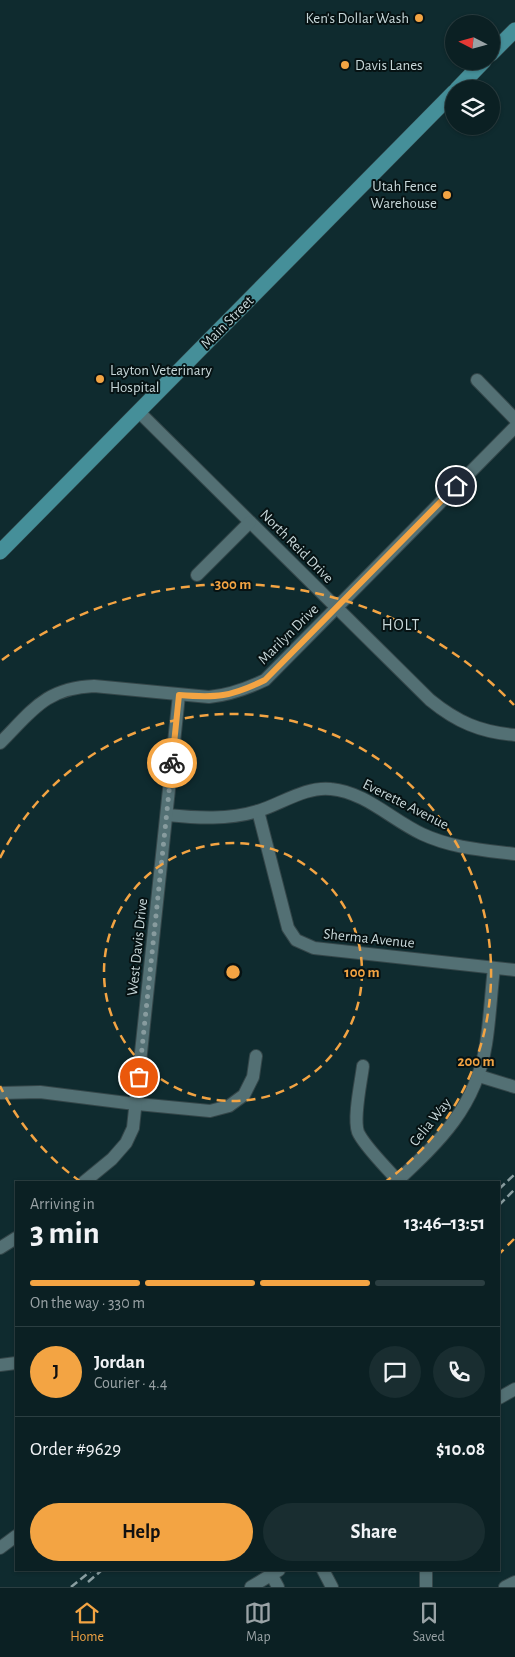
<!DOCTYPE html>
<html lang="en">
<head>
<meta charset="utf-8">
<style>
	body { margin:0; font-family:"Alegreya Sans",sans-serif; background:#192d30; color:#f1f3f6; height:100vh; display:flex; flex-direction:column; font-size:19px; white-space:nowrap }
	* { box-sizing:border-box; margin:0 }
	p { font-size:16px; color:#9aa3a6 }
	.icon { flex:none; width:28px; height:28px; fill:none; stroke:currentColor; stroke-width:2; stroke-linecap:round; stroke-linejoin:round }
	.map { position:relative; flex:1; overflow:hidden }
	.details { position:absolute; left:15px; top:1181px; width:485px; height:390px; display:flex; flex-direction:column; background:#0b2023; border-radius:0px; box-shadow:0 1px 4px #0004,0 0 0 1px #2b3e41 }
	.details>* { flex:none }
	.needle { width:32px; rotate:276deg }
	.buttons { position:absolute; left:445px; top:15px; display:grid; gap:10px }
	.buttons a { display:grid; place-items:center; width:55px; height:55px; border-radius:50%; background:#0b2023; box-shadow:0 1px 4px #0004,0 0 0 1px #2b3e41; font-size:25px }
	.pin { position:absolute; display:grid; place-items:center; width:42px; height:42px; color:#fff; margin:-21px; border:2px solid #fff; border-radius:50%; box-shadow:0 1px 5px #0007 }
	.courier { position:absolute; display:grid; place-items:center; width:50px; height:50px; margin:-25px; border:4px solid #f3a443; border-radius:50%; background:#fff; color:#222; box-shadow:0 1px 6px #0007 }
	.head em { font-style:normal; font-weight:700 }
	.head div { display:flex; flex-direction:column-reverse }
	.head { display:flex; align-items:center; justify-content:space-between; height:85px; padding:0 15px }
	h1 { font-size:32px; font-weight:700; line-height:38px }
	.bar { display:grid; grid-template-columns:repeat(4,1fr); gap:8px 5px; align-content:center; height:60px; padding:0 15px }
	.bar i { height:6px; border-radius:4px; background:#2b3e41 }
	.bar .on { background:#f3a443 }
	.bar p { grid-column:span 4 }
	.line { display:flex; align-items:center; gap:12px; padding:0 15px; border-top:1px solid #2b3e41 }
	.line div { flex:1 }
	.round { display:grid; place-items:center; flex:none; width:52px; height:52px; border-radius:26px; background:#192d30 }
	.primary-button { display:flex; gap:10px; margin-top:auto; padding:10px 15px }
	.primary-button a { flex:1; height:58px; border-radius:30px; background:#f3a443; color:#111; font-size:20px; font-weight:700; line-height:58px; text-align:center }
	.primary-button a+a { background:#192d30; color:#f1f3f6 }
	.dock { display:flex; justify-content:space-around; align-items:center; height:70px; border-top:1px solid #2b3e41; background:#0b2023; font-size:14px; color:#9aa3a6 }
	.dock a { display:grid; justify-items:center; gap:2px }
	.dock .on { color:#f3a443 }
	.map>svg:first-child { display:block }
</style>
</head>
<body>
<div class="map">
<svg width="515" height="1587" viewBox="0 0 515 1587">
	<rect width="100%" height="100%" fill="#0f2b2f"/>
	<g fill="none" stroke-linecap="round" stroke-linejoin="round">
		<defs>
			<g id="minor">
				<path d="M 477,380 L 515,419"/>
				<path d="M 139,412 L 430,700 C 457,722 480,732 515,735"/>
				<path d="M 197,575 L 250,522"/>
				<path d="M 0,743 C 32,711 45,688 94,686 L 209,697 C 229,695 246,689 265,680 L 515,427"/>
				<path d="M 258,811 L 288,928 L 296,940 L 314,948 L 515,970"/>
				<path d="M 167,815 C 197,818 229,820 258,811 C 281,804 306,786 331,789 C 365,792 392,820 422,834 C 452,848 483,850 515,854"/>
				<path d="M 363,1066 C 361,1082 353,1118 358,1132 C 364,1146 387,1168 398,1181"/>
				<path d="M 479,1076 L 515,1087"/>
				<path d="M 0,1093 L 40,1092 L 127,1103 L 210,1111 L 229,1106 L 244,1095 L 253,1077 L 256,1056"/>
				<path d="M 84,1182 L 112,1159 L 126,1143 L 133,1128 L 179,695"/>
				<path d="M 396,1182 C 440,1141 476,1107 486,1044 C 490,1019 491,993 494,968"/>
				<path d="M 0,1248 L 16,1238"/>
				<path d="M 0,1365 L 16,1363"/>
				<path d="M 499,1398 L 515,1389"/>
				<path d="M 0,1548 L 16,1536"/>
				<path d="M 323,1570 L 332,1587"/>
				<path d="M 426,1570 L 426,1587"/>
				<path d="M 271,1574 L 278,1587"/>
				<path d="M 251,1587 L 279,1570"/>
				<path d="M 505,1587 L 515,1582"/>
			</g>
			<g id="major">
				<path d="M 491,54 L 515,30"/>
				<path d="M 457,89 L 484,61"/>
				<path d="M 0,552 L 454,92"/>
			</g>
		</defs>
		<use href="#minor" stroke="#344649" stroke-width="14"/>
		<use href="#major" stroke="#344649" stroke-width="16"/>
		<use href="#minor" stroke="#537074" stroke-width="12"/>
		<use href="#major" stroke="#458f99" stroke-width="15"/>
		<g stroke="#899da0" stroke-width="2.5" stroke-dasharray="8 4" stroke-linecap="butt">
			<path d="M 499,1189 L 515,1174"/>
			<path d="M 499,1205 L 515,1189"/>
			<path d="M 88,1582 L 102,1570"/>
			<path d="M 71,1587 L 92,1570"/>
		</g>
	</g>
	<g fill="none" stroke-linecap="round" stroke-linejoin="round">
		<path stroke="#879b9e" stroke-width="5" stroke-dasharray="0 9" d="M 139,1077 L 172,763"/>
		<path stroke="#f3a443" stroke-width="6" d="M 172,763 L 179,695 C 217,698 230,697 265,680 L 456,486"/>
	</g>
	<g fill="none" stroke="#f3a443" stroke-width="2.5" stroke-dasharray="9 6">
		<circle cx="233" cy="972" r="129"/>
		<path d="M81 1182A259 259 0 0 1 0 1086M0 858A259 259 0 1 1 385 1182"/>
		<path d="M514 1239A388 388 0 0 1 500 1253M2 660A388 388 0 0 1 514 705"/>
	</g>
	<g fill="#f3a443" stroke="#061213" stroke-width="2">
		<circle cx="419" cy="18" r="5"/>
		<circle cx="345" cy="65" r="5"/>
		<circle cx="447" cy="195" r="5"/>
		<circle cx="100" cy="379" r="5"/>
	</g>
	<g text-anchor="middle" stroke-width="4" stroke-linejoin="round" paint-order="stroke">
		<g font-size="15" fill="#c7d7d9" stroke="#061213" text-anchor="end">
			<text x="409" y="23">Ken's Dollar Wash</text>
			<text x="355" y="70" text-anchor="start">Davis Lanes</text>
			<text x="437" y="191">Utah Fence<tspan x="437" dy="17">Warehouse</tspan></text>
			<text x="110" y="375" text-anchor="start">Layton Veterinary<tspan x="110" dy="17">Hospital</tspan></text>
		</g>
		<g font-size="15" fill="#c7d7d9" stroke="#061213">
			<text transform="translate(227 322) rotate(-45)" y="5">Main Street</text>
			<text transform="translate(297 546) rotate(45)" y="5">North Reid Drive</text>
			<text transform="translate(288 634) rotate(-45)" y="5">Marilyn Drive</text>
			<text transform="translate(406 804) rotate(27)" y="5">Everette Avenue</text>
			<text transform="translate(369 938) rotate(6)" y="5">Sherma Avenue</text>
			<text transform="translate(137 947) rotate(-84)" y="5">West Davis Drive</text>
			<text transform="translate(430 1122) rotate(-51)" y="5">Celia Way</text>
		</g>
		<g font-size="16" letter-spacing="1" fill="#c7d7d9" stroke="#061213">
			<text x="401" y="630">HOLT</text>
		</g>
	</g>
	<circle cx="233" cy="972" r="8" fill="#f3a443" stroke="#061213" stroke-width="2.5"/>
	<g font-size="15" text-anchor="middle" font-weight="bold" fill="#f3a443" stroke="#061213" stroke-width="4" stroke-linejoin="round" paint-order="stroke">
		<text x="233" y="589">300 m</text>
		<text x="362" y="977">100 m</text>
		<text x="476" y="1066">200 m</text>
	</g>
</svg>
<div class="buttons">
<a><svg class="needle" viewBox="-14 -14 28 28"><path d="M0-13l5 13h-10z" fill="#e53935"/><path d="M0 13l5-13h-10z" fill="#9aa3a6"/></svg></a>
<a><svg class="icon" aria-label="layers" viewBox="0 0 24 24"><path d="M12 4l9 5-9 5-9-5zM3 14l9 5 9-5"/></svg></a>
</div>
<div class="pin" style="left:139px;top:1077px;background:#ea580c"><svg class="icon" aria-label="bag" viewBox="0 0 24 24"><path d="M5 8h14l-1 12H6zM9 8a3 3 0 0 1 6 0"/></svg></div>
<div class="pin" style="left:456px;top:486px;background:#1f2937"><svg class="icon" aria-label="home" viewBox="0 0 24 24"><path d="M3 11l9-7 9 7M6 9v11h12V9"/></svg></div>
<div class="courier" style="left:172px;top:763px"><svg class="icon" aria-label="bike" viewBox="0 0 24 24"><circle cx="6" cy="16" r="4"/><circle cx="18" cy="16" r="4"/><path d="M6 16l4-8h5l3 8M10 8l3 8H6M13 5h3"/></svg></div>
<section class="details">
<div class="head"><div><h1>3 min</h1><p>Arriving in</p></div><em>13:46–13:51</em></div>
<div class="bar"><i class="on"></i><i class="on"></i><i class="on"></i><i></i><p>On the way · 330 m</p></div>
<div class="line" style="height:90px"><b class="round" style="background:#f3a443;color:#111">J</b><div><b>Jordan</b><p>Courier · 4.4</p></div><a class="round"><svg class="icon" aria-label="chat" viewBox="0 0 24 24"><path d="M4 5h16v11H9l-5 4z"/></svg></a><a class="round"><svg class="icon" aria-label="phone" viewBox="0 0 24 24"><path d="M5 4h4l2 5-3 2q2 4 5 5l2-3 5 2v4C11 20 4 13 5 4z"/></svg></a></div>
<div class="line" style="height:65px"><div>Order #9629</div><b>$10.08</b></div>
<div class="primary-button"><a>Help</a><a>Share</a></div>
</section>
</div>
<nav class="dock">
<a class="on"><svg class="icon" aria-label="home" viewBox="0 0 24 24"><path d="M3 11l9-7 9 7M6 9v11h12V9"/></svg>Home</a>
<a><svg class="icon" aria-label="map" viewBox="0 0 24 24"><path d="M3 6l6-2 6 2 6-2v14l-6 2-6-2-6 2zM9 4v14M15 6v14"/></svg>Map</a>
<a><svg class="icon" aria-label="saved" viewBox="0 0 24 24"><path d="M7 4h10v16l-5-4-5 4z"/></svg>Saved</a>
</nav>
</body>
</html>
